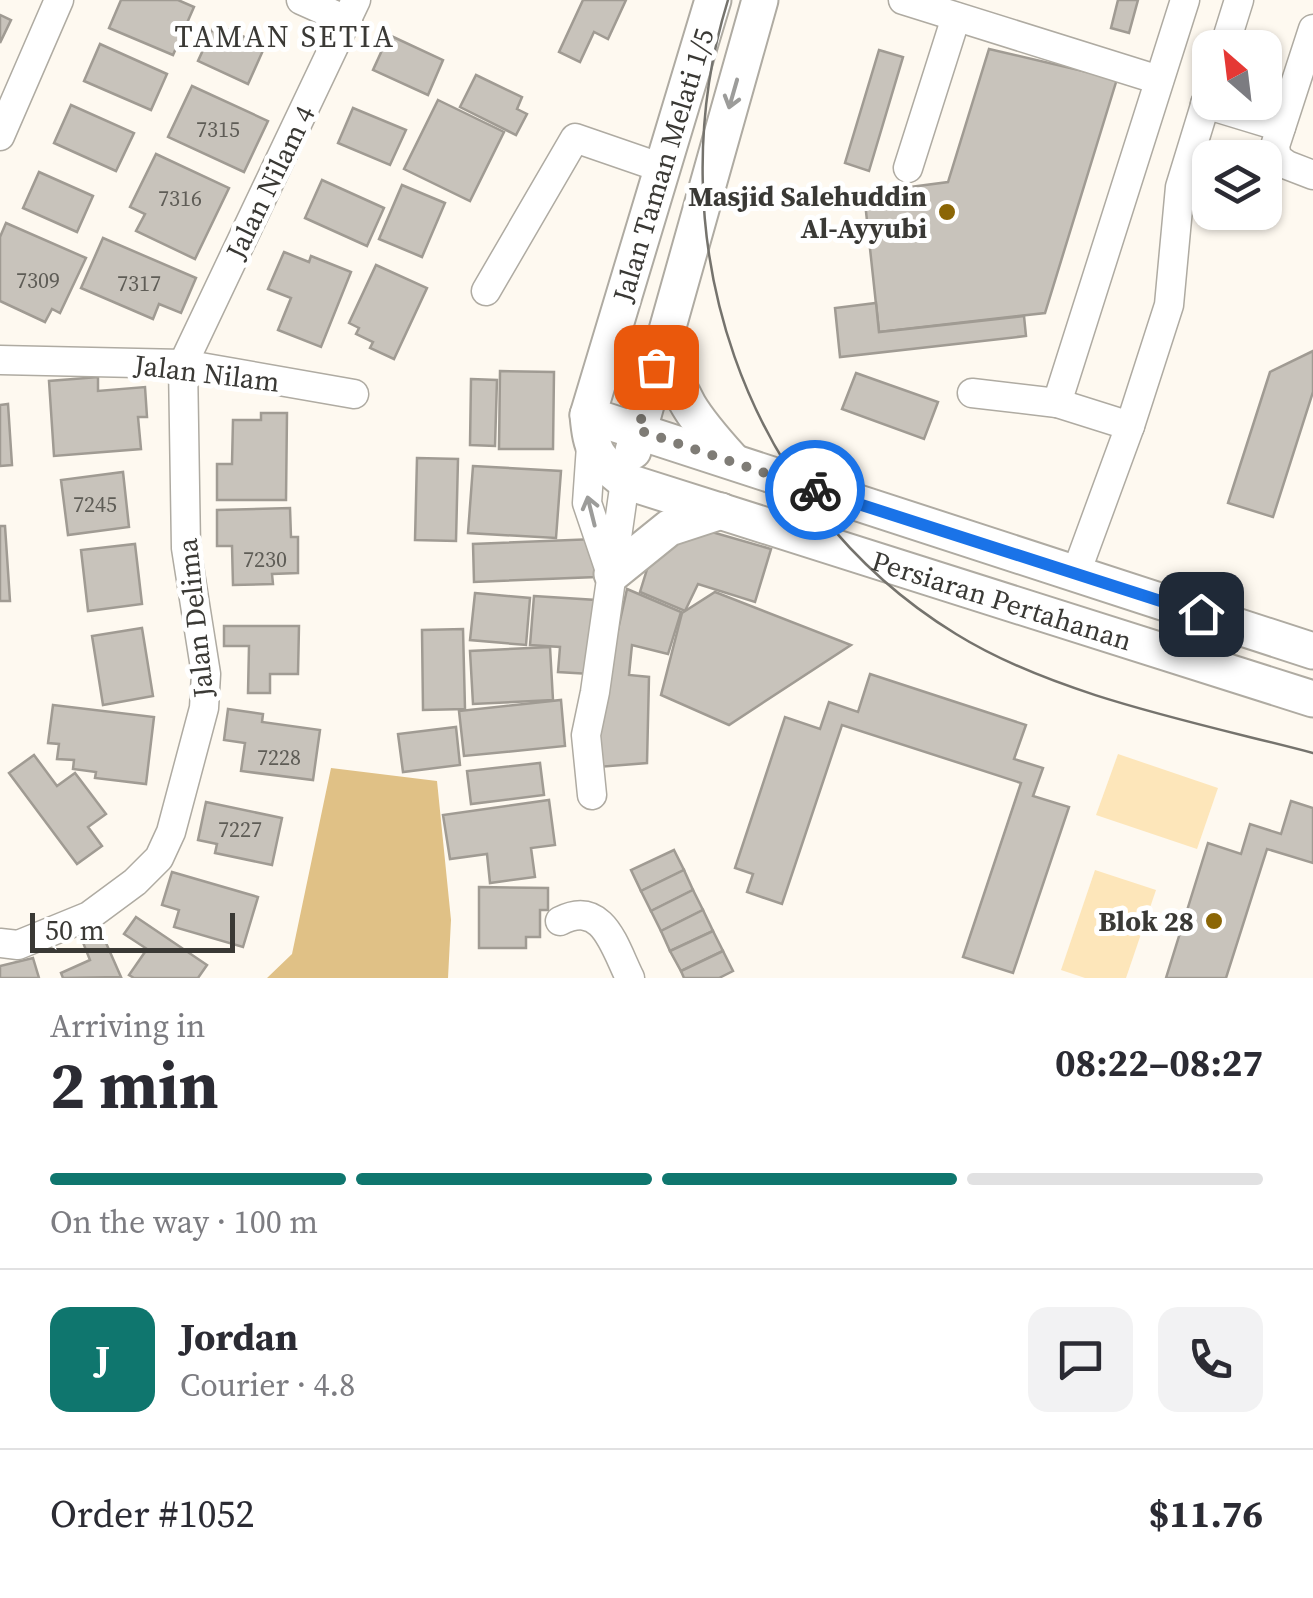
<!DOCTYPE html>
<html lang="en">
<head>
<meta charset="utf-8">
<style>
	body { margin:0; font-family:"Source Serif 4",serif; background:#f2f2f3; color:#2b2b33; height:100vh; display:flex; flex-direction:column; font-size:38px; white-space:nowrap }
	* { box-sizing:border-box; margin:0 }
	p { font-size:32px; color:#7c7c81 }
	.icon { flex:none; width:55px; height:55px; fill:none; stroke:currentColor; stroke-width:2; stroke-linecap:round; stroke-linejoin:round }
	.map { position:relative; height:978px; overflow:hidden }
	.side { display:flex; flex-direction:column; background:#fff; flex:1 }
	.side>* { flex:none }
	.needle { width:65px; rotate:332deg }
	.tools { position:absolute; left:1192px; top:30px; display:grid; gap:20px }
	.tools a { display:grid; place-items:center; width:90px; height:90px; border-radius:20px; background:#fff; box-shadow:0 2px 8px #0004; font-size:50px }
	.scale { position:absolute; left:30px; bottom:25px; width:205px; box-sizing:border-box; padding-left:10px; border:5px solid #3a3935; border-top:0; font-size:28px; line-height:35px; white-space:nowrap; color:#3a3935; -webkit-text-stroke:8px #fff; paint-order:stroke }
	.pin { position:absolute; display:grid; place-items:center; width:85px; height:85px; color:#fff; margin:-42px; border-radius:20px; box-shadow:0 5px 15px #0006 }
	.courier { position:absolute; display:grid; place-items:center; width:100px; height:100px; margin:-50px; border:8px solid #1a73e8; border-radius:50%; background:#fff; color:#222; box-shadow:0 2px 12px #0007 }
	.overview em { font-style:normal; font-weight:700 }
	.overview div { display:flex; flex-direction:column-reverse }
	.overview { display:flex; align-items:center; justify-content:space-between; height:170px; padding:0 50px }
	h1 { font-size:65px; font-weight:700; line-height:75px }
	.bar { display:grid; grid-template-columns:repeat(4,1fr); gap:15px 10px; align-content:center; height:120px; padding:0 50px }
	.bar i { height:12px; border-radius:8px; background:#e1e1e2 }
	.bar .on { background:#0f766e }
	.bar p { grid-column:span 4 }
	.line { display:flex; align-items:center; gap:25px; padding:0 50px; border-top:2px solid #e1e1e2 }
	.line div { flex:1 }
	.round { display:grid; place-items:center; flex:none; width:105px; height:105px; border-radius:20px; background:#f2f2f3 }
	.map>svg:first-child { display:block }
</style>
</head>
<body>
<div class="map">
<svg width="1313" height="978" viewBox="0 0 1313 978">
	<rect width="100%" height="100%" fill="#fef9f0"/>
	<g fill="#fde6ba">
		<path d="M 1118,754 L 1218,788 L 1197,849 L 1096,815 Z"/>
		<path d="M 1095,870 L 1156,890 L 1126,978 L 1085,978 L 1061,970 Z"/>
	</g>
	<path fill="#e0c186" d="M 331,768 L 437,781 L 451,920 L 448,978 L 267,978 L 292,954 Z"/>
	<g fill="#c8c3bb" stroke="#a09b93" stroke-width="2.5">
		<path d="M 121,0 L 178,0 L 194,7 L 173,55 L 109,28 Z"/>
		<path d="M 583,0 L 626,0 L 608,39 L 594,32 L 580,62 L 559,52 Z"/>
		<path d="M 1118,0 L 1138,0 L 1129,33 L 1111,28 Z"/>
		<path d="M 0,15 L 11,20 L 0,43 Z"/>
		<path d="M 215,24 L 265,46 L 248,84 L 198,61 Z"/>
		<path d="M 389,35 L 443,60 L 428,95 L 373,70 Z"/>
		<path d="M 100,44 L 167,74 L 151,110 L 84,81 Z"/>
		<path d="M 989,49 L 1117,79 L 1045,313 L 879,332 L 864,193 L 948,182 Z"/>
		<path d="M 879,50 L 903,57 L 869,171 L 845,163 Z"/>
		<path d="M 476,75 L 522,97 L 517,109 L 527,114 L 516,135 L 460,107 Z"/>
		<path d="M 192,86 L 268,121 L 244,172 L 168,137 Z"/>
		<path d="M 438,100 L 504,132 L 470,201 L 404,169 Z"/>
		<path d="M 71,105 L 134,133 L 116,171 L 54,143 Z"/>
		<path d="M 353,108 L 406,130 L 390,165 L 338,143 Z"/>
		<path d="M 156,154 L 229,188 L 195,259 L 136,231 L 145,214 L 130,207 Z"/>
		<path d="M 39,172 L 93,196 L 77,232 L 23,208 Z"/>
		<path d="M 322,180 L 384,208 L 367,246 L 305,218 Z"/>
		<path d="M 402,185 L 445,203 L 422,257 L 379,239 Z"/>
		<path d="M 6,223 L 86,258 L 60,313 L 52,309 L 45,322 L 0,301 L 0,237 Z"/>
		<path d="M 103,238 L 196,278 L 181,313 L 159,304 L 153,319 L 81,288 Z"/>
		<path d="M 284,252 L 309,262 L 311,256 L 351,272 L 321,347 L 278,330 L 291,298 L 268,289 Z"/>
		<path d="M 376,265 L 427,288 L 394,359 L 370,348 L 373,342 L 356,334 L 359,328 L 349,323 Z"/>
		<path d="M 876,303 L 879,332 L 1024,316 L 1026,336 L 840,357 L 835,308 Z"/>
		<path d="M 1313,351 L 1313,392 L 1273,517 L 1228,503 L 1270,372 Z"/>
		<path d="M 500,371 L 554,372 L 553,449 L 499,449 Z"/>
		<path d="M 856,373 L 938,402 L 924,439 L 842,409 Z"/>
		<path d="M 98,377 L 98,391 L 145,387 L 147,417 L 138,417 L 141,449 L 54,456 L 49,381 Z"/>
		<path d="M 471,379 L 497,380 L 495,446 L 470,445 Z"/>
		<path d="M 8,404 L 12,465 L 0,466 L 0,405 Z"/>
		<path d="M 261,413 L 287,413 L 286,500 L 217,500 L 217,464 L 232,464 L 233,420 L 261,420 Z"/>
		<path d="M 417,458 L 458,459 L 456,541 L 415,540 Z"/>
		<path d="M 473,466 L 561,471 L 556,538 L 468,533 Z"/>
		<path d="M 123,472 L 129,527 L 68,535 L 61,480 Z"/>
		<path d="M 290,508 L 291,537 L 298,537 L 298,573 L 272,574 L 273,584 L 233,585 L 232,546 L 217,546 L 217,510 Z"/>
		<path d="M 0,526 L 5,526 L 10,601 L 0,601 Z"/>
		<path d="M 705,530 L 771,549 L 755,602 L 698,584 L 685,611 L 640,592 L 653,550 Z"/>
		<path d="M 595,539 L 596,577 L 474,582 L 473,544 Z"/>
		<path d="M 135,544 L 142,604 L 88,611 L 81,550 Z"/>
		<path d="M 627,589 L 681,612 L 668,654 L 632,645 L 629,675 L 649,677 L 647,763 L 598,767 L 596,729 Z"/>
		<path d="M 715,592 L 851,645 L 729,725 L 661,695 L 682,613 Z"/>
		<path d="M 475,593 L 530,598 L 526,645 L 470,640 Z"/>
		<path d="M 534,596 L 596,600 L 590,674 L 558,672 L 560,647 L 530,645 Z"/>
		<path d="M 224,626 L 299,626 L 298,674 L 270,674 L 270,693 L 248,693 L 249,646 L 224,646 Z"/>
		<path d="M 142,628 L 153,696 L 103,705 L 92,636 Z"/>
		<path d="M 463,629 L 465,709 L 423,710 L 422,630 Z"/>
		<path d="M 550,647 L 553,700 L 473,704 L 470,651 Z"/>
		<path d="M 870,674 L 1026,725 L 1014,759 L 1043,768 L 1033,796 L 1069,807 L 1013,973 L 963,957 L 1021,783 L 842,725 L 782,904 L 747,892 L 753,874 L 735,868 L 785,717 L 820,729 L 829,702 L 858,712 Z"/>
		<path d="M 561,700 L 565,746 L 464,756 L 459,711 Z"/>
		<path d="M 53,705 L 154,717 L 146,784 L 95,778 L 96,772 L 73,769 L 74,760 L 57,759 L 59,744 L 48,743 Z"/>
		<path d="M 228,709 L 263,714 L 262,722 L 320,730 L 313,780 L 241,771 L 245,743 L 224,740 Z"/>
		<path d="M 456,727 L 460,765 L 403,772 L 398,734 Z"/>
		<path d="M 34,755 L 57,786 L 75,773 L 106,814 L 88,827 L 102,846 L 77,864 L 9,773 Z"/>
		<path d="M 540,763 L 544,795 L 471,804 L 467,771 Z"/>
		<path d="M 549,800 L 555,845 L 531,848 L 535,877 L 490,883 L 487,854 L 450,859 L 443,815 Z"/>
		<path d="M 1291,801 L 1313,808 L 1313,863 L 1267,849 L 1226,978 L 1166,978 L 1208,843 L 1241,854 L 1250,824 L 1281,834 Z"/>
		<path d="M 206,802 L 282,818 L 272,865 L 215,853 L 217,844 L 198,840 Z"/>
		<path d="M 674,850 L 684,870 L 641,891 L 631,870 Z"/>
		<path d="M 684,870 L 693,890 L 651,911 L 641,891 Z"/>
		<path d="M 172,872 L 258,897 L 243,947 L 174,927 L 179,910 L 162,905 Z"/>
		<path d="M 479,887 L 548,888 L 548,910 L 540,910 L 540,937 L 526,937 L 526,948 L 479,948 Z"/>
		<path d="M 693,890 L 703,910 L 661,931 L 651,911 Z"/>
		<path d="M 703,910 L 713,931 L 670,951 L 661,931 Z"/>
		<path d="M 136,917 L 207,965 L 198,978 L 134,978 L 129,975 L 147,949 L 124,934 Z"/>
		<path d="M 99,927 L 121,977 L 63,978 L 61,973 L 90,960 L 80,935 Z"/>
		<path d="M 713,931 L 723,951 L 681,971 L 670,951 Z"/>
		<path d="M 723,951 L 733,971 L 719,978 L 684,978 L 681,971 Z"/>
		<path d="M 33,958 L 39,978 L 0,978 L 0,966 Z"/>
	</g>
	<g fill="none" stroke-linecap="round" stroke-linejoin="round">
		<defs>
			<g id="minor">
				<path d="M 301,0 L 348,21"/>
				<path d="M 903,0 L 1159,80"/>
				<path d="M 1313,29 L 1275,146 L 1277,158 L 1287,165 L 1313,175"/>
				<path d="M 1224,48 L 1239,0"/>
				<path d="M 1205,104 L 1281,127"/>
				<path d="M 0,136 L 59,0"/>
				<path d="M 908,168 L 956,17"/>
				<path d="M 486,291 L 575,138 L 662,168"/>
				<path d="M 0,360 L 183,364 L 354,394"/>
				<path d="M 972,393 L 1057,403"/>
				<path d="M 1130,426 L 1057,403 L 1185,0"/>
				<path d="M 591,446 L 587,503 L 609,568"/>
				<path d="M 1076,573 L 1130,426 L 1169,305 L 1180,187 L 1210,89"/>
				<path d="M 592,795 L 586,735 L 595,692 L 625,481"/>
				<path d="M 560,921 C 603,899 614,946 630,978"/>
				<path d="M 0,943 L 18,945 L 89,916 L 135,882 L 159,858 L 171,832 L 204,708 L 206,674 L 186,548 L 183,364 L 356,0"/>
			</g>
			<g id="major">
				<path id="s1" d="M 713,0 L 588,415 C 591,450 596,459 625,481 L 1313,699"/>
				<path d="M 666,341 C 676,396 695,419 731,459"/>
				<path d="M 588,415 L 1313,651"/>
				<path d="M 633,451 L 760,0"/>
				<path d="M 612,574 L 669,528 L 721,511"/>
			</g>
		</defs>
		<use href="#minor" stroke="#afaba2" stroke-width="31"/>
		<use href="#major" stroke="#afaba2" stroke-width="39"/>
		<use href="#minor" stroke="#fff" stroke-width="28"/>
		<use href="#major" stroke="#fff" stroke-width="35"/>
		<path stroke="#75736d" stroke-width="2.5" d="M 728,0 C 655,236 742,503 956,634 C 1056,696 1199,723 1313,753"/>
	</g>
	<defs><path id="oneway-shaft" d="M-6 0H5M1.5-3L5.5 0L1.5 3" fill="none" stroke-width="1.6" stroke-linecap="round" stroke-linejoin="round" transform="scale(2.5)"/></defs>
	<g stroke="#9c9c9a">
		<use href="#oneway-shaft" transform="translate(733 94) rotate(106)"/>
		<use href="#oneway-shaft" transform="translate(591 511) rotate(-104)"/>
	</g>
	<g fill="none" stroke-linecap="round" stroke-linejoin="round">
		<path stroke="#7f7c76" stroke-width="10" stroke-dasharray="0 18" d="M 656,367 L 638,430 L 815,490"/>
		<path stroke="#1a73e8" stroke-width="12" d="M 815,490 L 1201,614"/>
	</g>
	<g fill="#8b6606" stroke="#fff" stroke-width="4">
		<circle cx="947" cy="212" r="10"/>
		<circle cx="1214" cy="921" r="10"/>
	</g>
	<g text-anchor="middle" stroke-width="10" stroke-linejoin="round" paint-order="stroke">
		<g font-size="22" fill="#5e5c56">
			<text x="218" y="137">7315</text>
			<text x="180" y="206">7316</text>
			<text x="38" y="288">7309</text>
			<text x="139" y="291">7317</text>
			<text x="95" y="512">7245</text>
			<text x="265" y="567">7230</text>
			<text x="279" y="765">7228</text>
			<text x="240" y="837">7227</text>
		</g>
		<g font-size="28" fill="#3a3935" stroke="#fff">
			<text transform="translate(663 165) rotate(-73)" y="10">Jalan Taman Melati 1/5</text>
			<text transform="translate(270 182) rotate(-64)" y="10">Jalan Nilam 4</text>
			<text transform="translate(207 373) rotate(7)" y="10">Jalan Nilam</text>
			<text dy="10" stroke="none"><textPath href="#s1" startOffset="908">Persiaran Pertahanan</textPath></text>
			<text transform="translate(195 618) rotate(-96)" y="10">Jalan Delima</text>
		</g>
		<g font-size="28" font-weight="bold" fill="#3a3935" stroke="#fff" text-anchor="end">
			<text x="927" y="206">Masjid Salehuddin<tspan x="927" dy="32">Al-Ayyubi</tspan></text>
			<text x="1194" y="931">Blok 28</text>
		</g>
		<g font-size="30" letter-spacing="2.5" fill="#3a3935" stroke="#fff">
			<text x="285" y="47">TAMAN SETIA</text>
		</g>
	</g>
</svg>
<div class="tools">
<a><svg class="needle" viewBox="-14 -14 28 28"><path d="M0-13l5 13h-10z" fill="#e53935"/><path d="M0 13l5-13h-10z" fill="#7c7c81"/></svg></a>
<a><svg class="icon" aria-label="layers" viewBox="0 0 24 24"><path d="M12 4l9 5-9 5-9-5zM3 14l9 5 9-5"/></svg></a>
</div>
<div class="scale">50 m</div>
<div class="pin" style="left:656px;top:367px;background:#ea580c"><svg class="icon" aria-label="bag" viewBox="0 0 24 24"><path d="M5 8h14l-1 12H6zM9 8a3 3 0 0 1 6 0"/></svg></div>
<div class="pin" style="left:1201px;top:614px;background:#1f2937"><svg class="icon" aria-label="home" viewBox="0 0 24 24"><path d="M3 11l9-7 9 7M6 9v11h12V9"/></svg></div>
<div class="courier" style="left:815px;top:490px"><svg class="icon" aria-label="bike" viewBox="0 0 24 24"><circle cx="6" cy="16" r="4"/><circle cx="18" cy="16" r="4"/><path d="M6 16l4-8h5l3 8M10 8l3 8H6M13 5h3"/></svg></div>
</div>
<section class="side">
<div class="overview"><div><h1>2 min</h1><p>Arriving in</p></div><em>08:22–08:27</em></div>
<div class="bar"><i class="on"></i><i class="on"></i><i class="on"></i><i></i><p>On the way · 100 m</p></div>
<div class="line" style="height:180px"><b class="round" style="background:#0f766e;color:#fff">J</b><div><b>Jordan</b><p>Courier · 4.8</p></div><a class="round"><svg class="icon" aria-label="chat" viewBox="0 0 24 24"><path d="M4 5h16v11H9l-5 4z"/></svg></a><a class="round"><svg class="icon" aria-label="phone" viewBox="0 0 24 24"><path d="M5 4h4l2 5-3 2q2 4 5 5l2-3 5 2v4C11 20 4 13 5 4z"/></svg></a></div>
<div class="line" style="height:130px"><div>Order #1052</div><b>$11.76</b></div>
</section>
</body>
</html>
